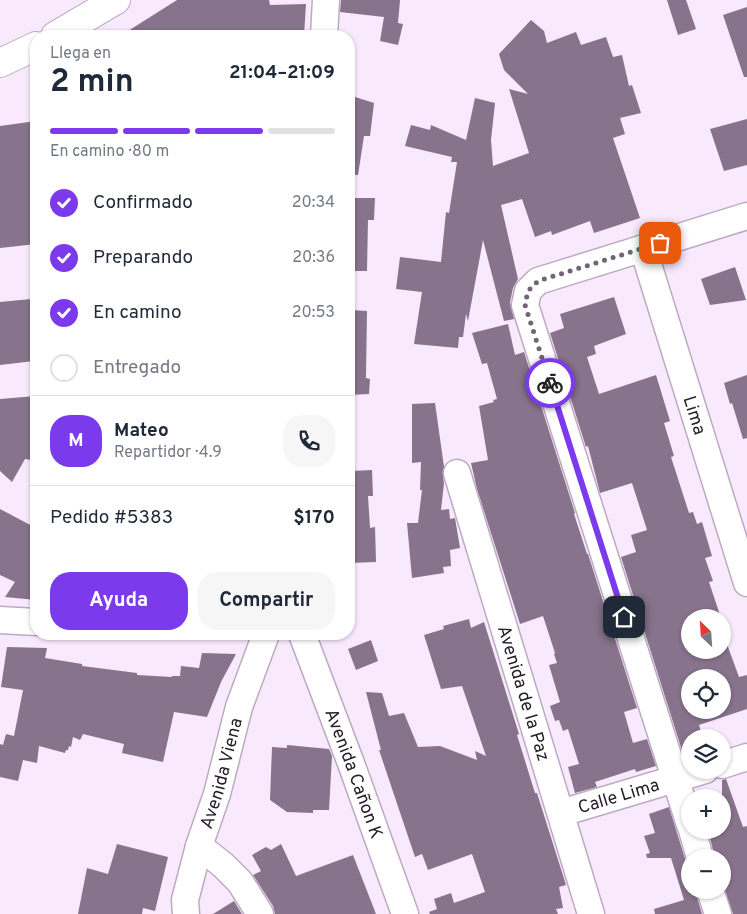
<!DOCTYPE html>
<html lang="es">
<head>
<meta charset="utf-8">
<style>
	body { margin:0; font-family:Overpass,sans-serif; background:#f6f6f7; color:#1f2937; height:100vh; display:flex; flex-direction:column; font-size:19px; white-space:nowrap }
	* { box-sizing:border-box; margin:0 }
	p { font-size:16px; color:#747a83 }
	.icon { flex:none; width:28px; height:28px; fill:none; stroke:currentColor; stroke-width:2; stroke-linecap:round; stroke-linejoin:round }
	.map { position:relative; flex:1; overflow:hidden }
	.details { position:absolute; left:30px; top:30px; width:325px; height:610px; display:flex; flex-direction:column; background:#fff; border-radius:20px; box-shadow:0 1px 4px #0004 }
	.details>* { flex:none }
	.needle { width:32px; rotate:335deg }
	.fabs { position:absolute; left:681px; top:609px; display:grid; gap:10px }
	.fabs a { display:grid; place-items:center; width:50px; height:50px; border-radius:50%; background:#fff; box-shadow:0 1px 4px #0004; font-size:25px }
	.pin { position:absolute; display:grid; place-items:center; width:42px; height:42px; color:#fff; margin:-21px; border-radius:10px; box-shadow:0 2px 8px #0006 }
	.courier { position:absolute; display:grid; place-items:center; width:50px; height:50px; margin:-25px; border:4px solid #7c3aed; border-radius:50%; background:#fff; color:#222; box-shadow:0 1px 6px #0007 }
	.summary em { font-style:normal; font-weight:700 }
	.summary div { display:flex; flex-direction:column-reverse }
	.summary { display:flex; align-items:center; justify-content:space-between; height:85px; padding:0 20px }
	h1 { font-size:32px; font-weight:700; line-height:38px }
	.bar { display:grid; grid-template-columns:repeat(4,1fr); gap:8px 5px; align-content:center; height:60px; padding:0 20px }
	.bar i { height:6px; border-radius:4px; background:#e0e1e3 }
	.bar .current { background:#7c3aed }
	.bar p { grid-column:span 4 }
	.line { display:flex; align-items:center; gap:12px; padding:0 20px; border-top:1px solid #e0e1e3 }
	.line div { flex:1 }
	.round { display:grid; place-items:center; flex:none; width:52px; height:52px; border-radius:20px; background:#f6f6f7 }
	ol { padding:0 20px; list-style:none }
	li { display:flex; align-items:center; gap:15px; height:55px }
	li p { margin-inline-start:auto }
	li .icon { padding:5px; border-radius:50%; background:#7c3aed; color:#fff; stroke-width:4 }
	li:last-child { color:#747a83 }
	li i { width:28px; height:28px; border:2px solid #e0e1e3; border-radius:50% }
	.cta { display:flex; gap:10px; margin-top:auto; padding:10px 20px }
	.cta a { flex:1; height:58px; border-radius:20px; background:#7c3aed; color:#fff; font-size:20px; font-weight:700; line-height:58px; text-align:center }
	.cta a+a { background:#f6f6f7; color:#1f2937 }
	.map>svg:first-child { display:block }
</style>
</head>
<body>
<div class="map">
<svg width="747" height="914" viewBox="0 0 747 914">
	<rect width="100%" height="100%" fill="#f9e9fd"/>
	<g fill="#87738c" fill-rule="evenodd">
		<path d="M 177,0 L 269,0 L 270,5 L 306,4 L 304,36 L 120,36 Z"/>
		<path d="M 341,0 L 400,0 L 398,23 L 403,24 L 398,45 L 380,41 L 384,17 L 340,12 Z"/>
		<path d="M 667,0 L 686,0 L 696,29 L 678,35 Z"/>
		<path d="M 747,7 L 747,77 L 744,77 L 723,15 Z"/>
		<path d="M 531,20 L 544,31 L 547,43 L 576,32 L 581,45 L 606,37 L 613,57 L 622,55 L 629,86 L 632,85 L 641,113 L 620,118 L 625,134 L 613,138 L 640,218 L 594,233 L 590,221 L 552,235 L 551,231 L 535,237 L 522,199 L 501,205 L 518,279 L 513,288 L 510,302 L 514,319 L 504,321 L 483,240 L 468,321 L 466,314 L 463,337 L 459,337 L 458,348 L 414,344 L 422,292 L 396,289 L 400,257 L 441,262 L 446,212 L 449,213 L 457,162 L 451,162 L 452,157 L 405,146 L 411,125 L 430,130 L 431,125 L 466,140 L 475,98 L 495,103 L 491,140 L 493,166 L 529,153 L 509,89 L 528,94 L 504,70 L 499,54 Z"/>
		<path d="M 349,95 L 374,103 L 370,136 L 364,136 L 358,175 L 349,174 Z"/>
		<path d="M 747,119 L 747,165 L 724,171 L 710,129 Z"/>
		<path d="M 36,121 L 36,244 L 0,248 L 0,126 Z"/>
		<path d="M 349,198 L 375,198 L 374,220 L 368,220 L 367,271 L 349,271 Z"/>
		<path d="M 735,267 L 746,300 L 710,305 L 701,279 Z"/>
		<path d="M 614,297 L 626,334 L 594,346 L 596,354 L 587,357 L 599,394 L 656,375 L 670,421 L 664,423 L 674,456 L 671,457 L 689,513 L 693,512 L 697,524 L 702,522 L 712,556 L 705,558 L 713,581 L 709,582 L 721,618 L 690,618 L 690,650 L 722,650 L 722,637 L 724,636 L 739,677 L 747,675 L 747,709 L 699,725 L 703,738 L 690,738 L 690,759 L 685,760 L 621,557 L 636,552 L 631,535 L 647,530 L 632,483 L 600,493 L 588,446 L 586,447 L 550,333 L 564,328 L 560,314 ZM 690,678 L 722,678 L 722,710 L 690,710 Z"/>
		<path d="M 31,299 L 36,345 L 32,345 L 34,361 L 0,365 L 0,302 Z"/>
		<path d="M 351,310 L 367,311 L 366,374 L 366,378 L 370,379 L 369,394 L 349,395 L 349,351 L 350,351 Z"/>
		<path d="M 508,324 L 515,355 L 524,352 L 575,513 L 574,514 L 587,554 L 588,554 L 637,708 L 624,712 L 633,743 L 647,739 L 656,766 L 636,772 L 635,769 L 595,782 L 597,787 L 575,793 L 568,767 L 579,764 L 568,729 L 563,731 L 559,720 L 555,721 L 550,706 L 560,702 L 549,665 L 557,663 L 554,654 L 555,653 L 543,616 L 520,624 L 477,489 L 471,463 L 488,460 L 479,406 L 494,402 L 493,400 L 497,399 L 487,363 L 482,364 L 472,333 Z"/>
		<path d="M 747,375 L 747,438 L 743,439 L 732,403 L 730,404 L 724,383 Z"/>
		<path d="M 36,396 L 36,461 L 25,459 L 12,482 L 0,471 L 0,399 Z"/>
		<path d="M 435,403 L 444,467 L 443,477 L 444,483 L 441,510 L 449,509 L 450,519 L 455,518 L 460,548 L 450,550 L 451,566 L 443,567 L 444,573 L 412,578 L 407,523 L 418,523 L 422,490 L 420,490 L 421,462 L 412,463 L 412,404 Z"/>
		<path d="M 372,470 L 373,496 L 368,496 L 370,528 L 375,527 L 376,562 L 349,563 L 349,528 L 354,528 L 351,471 Z"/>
		<path d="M 0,509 L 36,528 L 36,600 L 5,597 L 15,582 L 0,575 Z"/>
		<path d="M 469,619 L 471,628 L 484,622 L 519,734 L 517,735 L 535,793 L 537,793 L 566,885 L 559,887 L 563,908 L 556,909 L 558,914 L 430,914 L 429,912 L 437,909 L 434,899 L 451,893 L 454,903 L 485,892 L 472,854 L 428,870 L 422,854 L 415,857 L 379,750 L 381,750 L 366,692 L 382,693 L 389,716 L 404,713 L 418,747 L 440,746 L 477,760 L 475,751 L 486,756 L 462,686 L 441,689 L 424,635 L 444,629 L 443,626 Z"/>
		<path d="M 371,640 L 378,661 L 356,670 L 348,649 Z"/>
		<path d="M 7,647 L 47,648 L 45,658 L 82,664 L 82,666 L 137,673 L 137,675 L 172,677 L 172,676 L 180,676 L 181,666 L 199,668 L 202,653 L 236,654 L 221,682 L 207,717 L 174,712 L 163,762 L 122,753 L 124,744 L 83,734 L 80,740 L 73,737 L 71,747 L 69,746 L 68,750 L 66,750 L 65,753 L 39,746 L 37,763 L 23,760 L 18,781 L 0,777 L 0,744 L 3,745 L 6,734 L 14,736 L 23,690 L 1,687 Z"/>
		<path d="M 287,745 L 329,749 L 332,756 L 329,810 L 313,810 L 313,813 L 287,812 L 270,800 L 272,747 L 287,748 Z"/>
		<path d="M 726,779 L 743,827 L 747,826 L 747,914 L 733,914 L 722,883 L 722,858 L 715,858 L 709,834 L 722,830 L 722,780 Z"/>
		<path d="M 669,807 L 686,862 L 690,869 L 690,890 L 695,890 L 702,914 L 655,914 L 654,909 L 684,900 L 671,858 L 647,858 L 646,854 L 650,853 L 644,836 L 655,833 L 649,814 Z"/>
		<path d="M 117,844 L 168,857 L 155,911 L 143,908 L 142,914 L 78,914 L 87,868 L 108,874 Z"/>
		<path d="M 281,844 L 296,876 L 353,855 L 376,914 L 275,914 L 273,906 L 253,875 L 261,871 L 252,855 L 266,847 L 271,850 Z"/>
		<path d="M 234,901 L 242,914 L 213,914 Z"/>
	</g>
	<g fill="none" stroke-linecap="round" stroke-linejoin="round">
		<defs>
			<g id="minor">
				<path d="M 324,36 L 326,0"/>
				<path id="s1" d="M 643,248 L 747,583"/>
				<path id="s2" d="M 457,473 L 591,914"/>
				<path d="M 0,620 L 36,622"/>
				<path id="s3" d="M 302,634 L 352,766 L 405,914"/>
				<path d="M 722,765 L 747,757"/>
				<path id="s4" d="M 561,813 L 705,770"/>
				<path d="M 690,825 L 525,305 L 528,291 L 538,281 L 747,216"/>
				<path d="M 692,830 L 700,858"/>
				<path d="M 199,846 L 223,865 L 240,882 L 260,914"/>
				<path d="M 710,890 L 718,914"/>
				<path id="s5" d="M 186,914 L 185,900 L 199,846 L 217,794 L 239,707 L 266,634"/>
			</g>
			<g id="major">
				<path d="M 55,36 L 116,0"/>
				<path d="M 0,63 L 36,46"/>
			</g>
		</defs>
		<use href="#minor" stroke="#bdaac2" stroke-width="29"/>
		<use href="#major" stroke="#bdaac2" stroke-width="30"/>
		<use href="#minor" stroke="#fff" stroke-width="26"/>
		<use href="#major" stroke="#fff" stroke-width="28"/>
	</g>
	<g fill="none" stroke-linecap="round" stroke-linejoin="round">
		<path stroke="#706673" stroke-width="5" stroke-dasharray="0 9" d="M 550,383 L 525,305 L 528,291 L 538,281 L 660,243"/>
		<path stroke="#7c3aed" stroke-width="6" d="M 550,383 L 624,617"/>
	</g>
	<g text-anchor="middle" stroke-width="4" stroke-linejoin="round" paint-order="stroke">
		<g font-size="18" fill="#272029" stroke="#f9e9fd">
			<text dy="6" stroke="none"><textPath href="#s1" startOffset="175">Lima</textPath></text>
			<text dy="6" stroke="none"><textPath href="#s2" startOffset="230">Avenida de la Paz</textPath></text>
			<text dy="6" stroke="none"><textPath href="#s5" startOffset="146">Avenida Viena</textPath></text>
			<text dy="6" stroke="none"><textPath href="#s3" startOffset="149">Avenida Cañon K</textPath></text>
			<text dy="6" stroke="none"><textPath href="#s4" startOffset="60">Calle Lima</textPath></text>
		</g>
	</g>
</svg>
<div class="fabs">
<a><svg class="needle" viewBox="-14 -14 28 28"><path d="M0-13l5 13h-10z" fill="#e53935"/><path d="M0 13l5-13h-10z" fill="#747a83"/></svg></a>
<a><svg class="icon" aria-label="locate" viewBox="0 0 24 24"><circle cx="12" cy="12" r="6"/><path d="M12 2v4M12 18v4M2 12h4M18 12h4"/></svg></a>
<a><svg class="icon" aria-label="layers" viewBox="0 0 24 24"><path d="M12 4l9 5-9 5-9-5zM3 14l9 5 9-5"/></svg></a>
<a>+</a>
<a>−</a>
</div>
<div class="pin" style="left:660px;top:243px;background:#ea580c"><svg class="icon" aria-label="bag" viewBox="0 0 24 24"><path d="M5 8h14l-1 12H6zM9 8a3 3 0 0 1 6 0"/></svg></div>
<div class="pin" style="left:624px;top:617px;background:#1f2937"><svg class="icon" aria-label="home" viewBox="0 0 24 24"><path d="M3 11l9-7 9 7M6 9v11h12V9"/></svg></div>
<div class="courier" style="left:550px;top:383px"><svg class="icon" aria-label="bike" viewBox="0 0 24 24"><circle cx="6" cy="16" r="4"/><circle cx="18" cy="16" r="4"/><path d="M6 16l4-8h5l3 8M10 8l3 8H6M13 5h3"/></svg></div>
<section class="details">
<div class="summary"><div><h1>2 min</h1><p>Llega en</p></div><em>21:04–21:09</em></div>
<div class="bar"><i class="current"></i><i class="current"></i><i class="current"></i><i></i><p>En camino · 80 m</p></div>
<ol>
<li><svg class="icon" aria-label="check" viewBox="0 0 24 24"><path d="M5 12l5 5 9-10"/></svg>Confirmado<p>20:34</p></li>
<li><svg class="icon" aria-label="check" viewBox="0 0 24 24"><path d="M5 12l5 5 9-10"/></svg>Preparando<p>20:36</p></li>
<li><svg class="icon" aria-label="check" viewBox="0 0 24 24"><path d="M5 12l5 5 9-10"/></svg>En camino<p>20:53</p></li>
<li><i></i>Entregado</li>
</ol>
<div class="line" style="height:90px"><b class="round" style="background:#7c3aed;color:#fff">M</b><div><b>Mateo</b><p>Repartidor · 4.9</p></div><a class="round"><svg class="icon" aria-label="phone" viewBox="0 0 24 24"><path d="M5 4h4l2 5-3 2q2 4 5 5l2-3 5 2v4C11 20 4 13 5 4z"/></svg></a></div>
<div class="line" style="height:65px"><div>Pedido #5383</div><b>$170</b></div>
<div class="cta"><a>Ayuda</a><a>Compartir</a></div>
</section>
</div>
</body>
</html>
